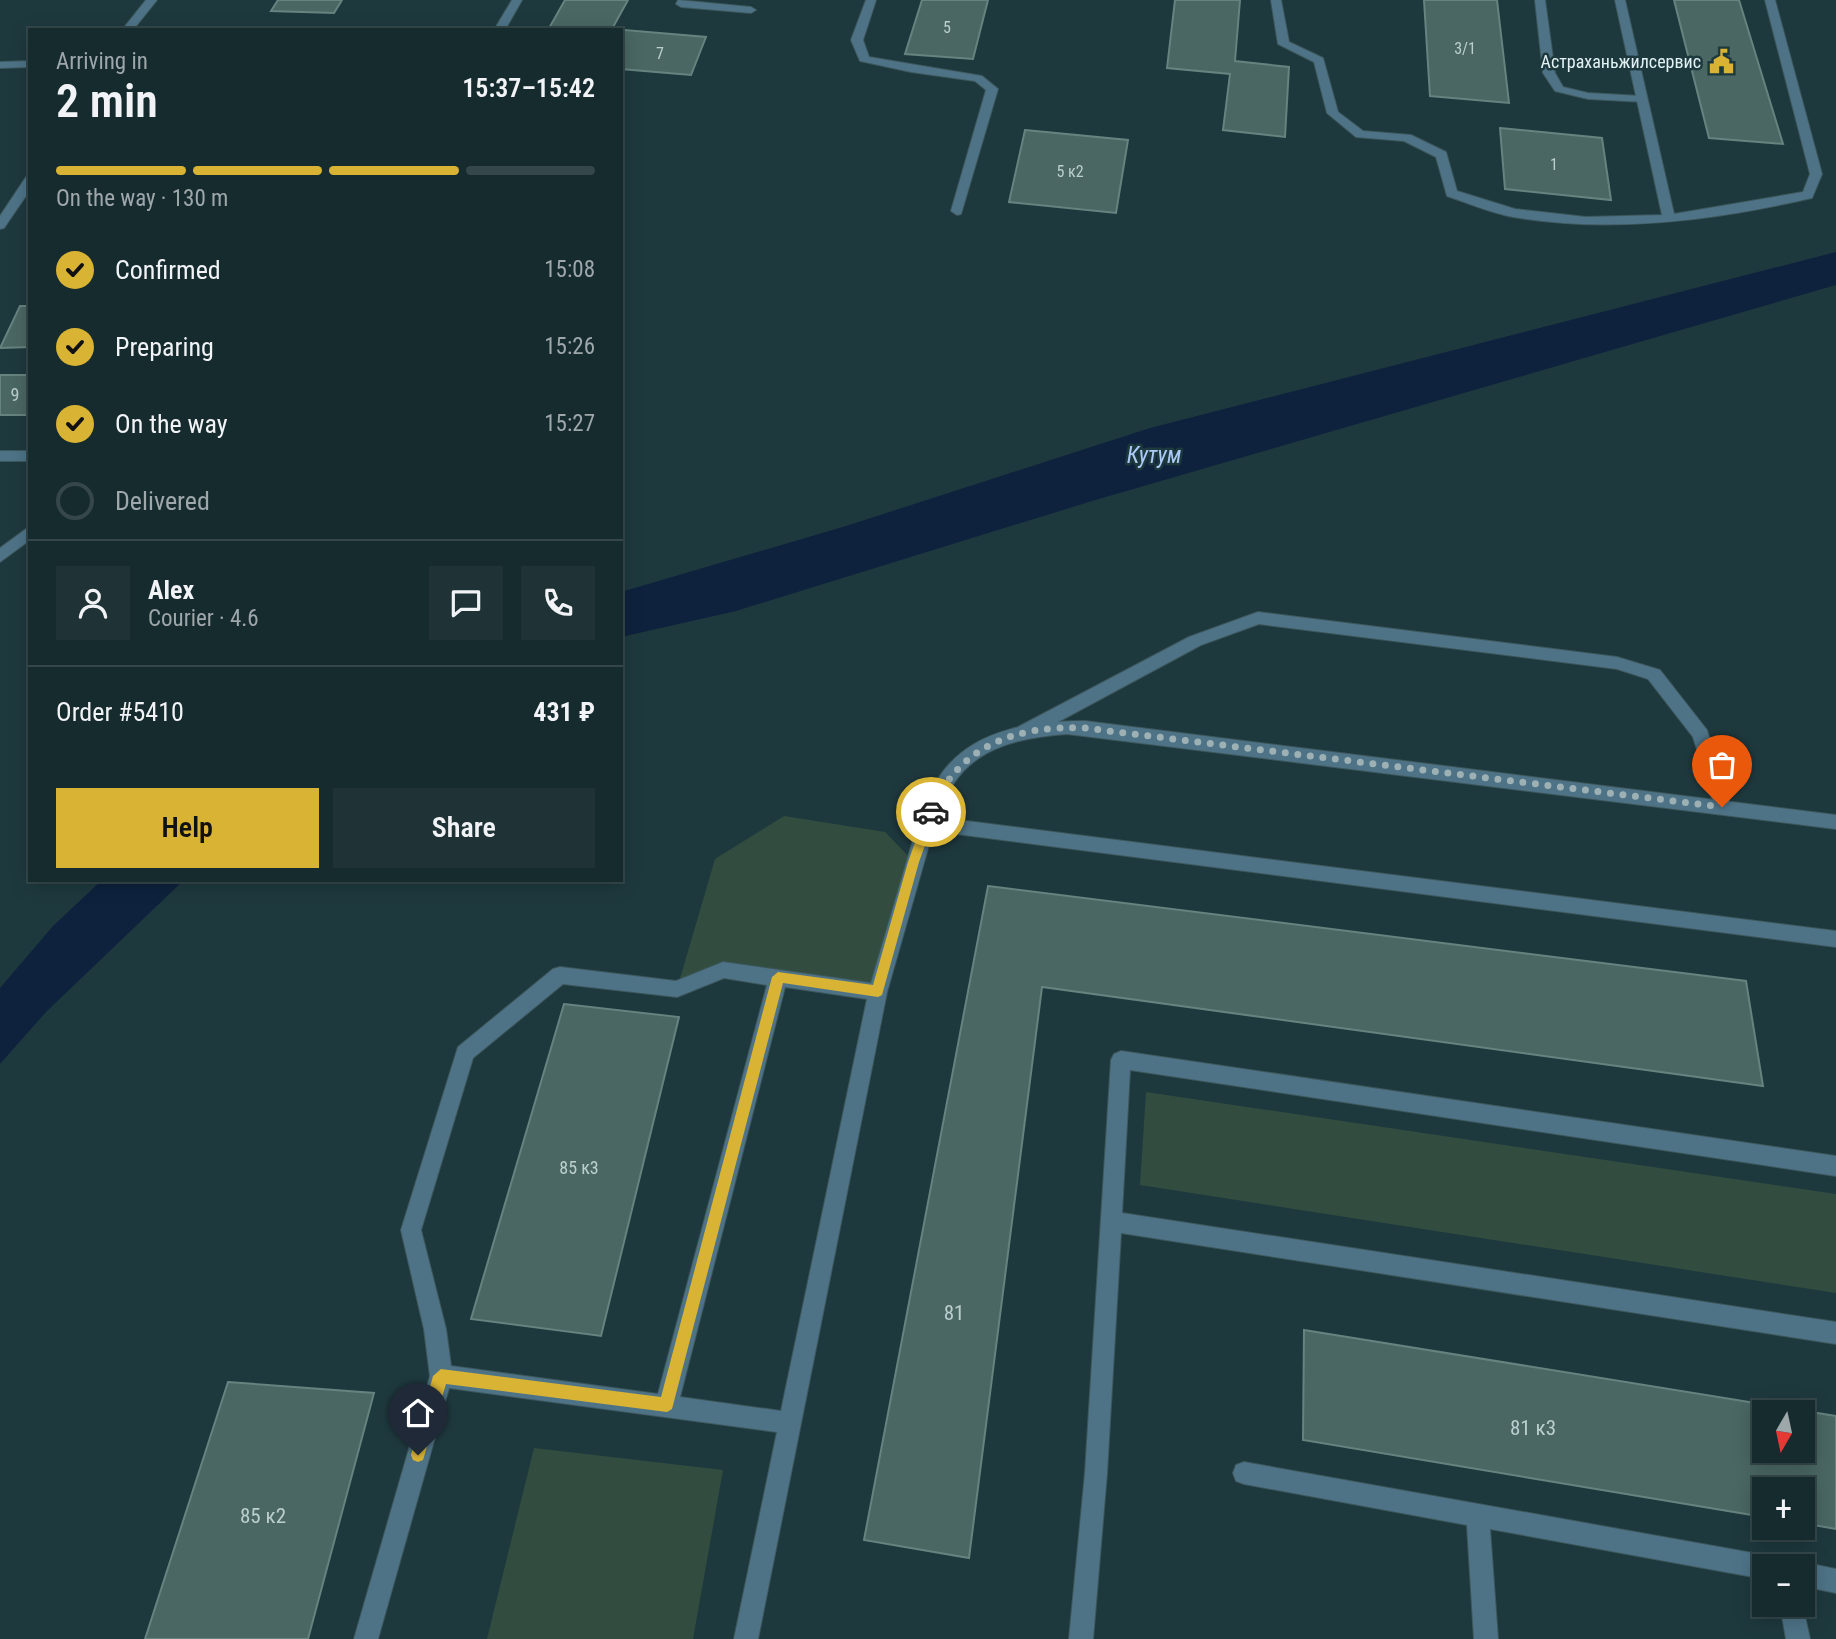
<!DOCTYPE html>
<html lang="en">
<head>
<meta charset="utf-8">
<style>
	body { margin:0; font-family:"Roboto Condensed",sans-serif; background:#1f3336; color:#f1f3f6; height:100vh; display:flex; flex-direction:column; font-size:26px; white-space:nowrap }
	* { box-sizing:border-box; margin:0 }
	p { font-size:23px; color:#9ea7aa }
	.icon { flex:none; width:38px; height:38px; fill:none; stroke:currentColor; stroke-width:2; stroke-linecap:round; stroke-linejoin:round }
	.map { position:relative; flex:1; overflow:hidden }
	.side { position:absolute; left:28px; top:28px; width:595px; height:854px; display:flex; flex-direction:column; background:#162b2e; border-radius:0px; box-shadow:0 4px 18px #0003,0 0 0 2px #35474a }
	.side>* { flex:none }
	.needle { width:46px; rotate:189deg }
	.fabs { position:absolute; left:1752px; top:1400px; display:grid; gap:14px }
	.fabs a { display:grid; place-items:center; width:63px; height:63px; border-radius:0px; background:#162b2e; box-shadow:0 4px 18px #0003,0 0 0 2px #35474a; font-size:35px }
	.pin { position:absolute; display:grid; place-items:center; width:60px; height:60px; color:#fff; margin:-72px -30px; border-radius:50% 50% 50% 0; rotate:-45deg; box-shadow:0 0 7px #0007 }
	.pin .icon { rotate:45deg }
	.courier { position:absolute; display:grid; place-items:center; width:70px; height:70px; margin:-35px; border:5px solid #d9b334; border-radius:50%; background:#fff; color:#222; box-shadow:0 2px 9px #0007 }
	.summary em { font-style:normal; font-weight:600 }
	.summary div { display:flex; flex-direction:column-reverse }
	.summary { display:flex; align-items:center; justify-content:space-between; height:119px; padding:0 28px }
	h1 { font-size:46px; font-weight:600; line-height:52px }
	.bar { display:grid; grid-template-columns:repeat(4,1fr); gap:10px 7px; align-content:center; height:84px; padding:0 28px }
	.bar i { height:9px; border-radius:5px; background:#35474a }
	.bar .on { background:#d9b334 }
	.bar p { grid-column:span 4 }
	.line { display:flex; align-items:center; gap:18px; padding:0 28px; border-top:2px solid #35474a }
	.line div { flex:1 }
	.round { display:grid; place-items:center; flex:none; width:74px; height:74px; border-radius:0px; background:#1f3336 }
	ol { padding:0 28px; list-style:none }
	li { display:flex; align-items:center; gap:21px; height:77px }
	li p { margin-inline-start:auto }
	li .icon { padding:7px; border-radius:50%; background:#d9b334; color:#111; stroke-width:4 }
	li:last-child { color:#9ea7aa }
	li i { width:38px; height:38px; border:4px solid #35474a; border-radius:50% }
	.cta { display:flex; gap:14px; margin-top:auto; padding:14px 28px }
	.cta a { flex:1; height:80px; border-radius:0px; background:#d9b334; color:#111; font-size:28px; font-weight:600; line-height:80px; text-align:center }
	.cta a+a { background:#1f3336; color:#f1f3f6 }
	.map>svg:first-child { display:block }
</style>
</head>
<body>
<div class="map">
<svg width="1836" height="1639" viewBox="0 0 1836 1639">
	<rect width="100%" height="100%" fill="#1e393e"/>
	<g fill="#324d3f">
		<path d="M 784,816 L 885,832 L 914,862 L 878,992 L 723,970 L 677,989 L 715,859 Z"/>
		<path d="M 1146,1092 L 1836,1194 L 1836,1293 L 1140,1185 Z"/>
		<path d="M 534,1448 L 723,1470 L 693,1639 L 487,1639 Z"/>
	</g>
	<g fill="#0e223d">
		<path d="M 1836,252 L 1836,285 L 1092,501 L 736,611 L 621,637 L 621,592 L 846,526 L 1150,428 Z"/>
		<path d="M 102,880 L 184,880 L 46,1012 L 0,1064 L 0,988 L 53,926 Z"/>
	</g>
	<g fill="#4a6763" stroke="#66837f" stroke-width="2" fill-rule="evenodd">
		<path d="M 278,0 L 342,0 L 334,13 L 271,11 Z"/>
		<path d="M 565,0 L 628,0 L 612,29 L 706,37 L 691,75 L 621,69 L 621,30 L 548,30 Z"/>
		<path d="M 922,0 L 988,0 L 973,59 L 905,54 Z"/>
		<path d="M 1175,0 L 1240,0 L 1235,61 L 1289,67 L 1285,137 L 1223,130 L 1230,74 L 1167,68 Z"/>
		<path d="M 1424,0 L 1497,0 L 1509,103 L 1430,96 Z"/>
		<path d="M 1674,0 L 1739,0 L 1783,144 L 1709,138 Z"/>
		<path d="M 1500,128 L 1602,138 L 1611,200 L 1505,189 Z"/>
		<path d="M 1025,130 L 1128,140 L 1116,213 L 1009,202 Z"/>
		<path d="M 20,306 L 30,306 L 30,347 L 0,348 Z"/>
		<rect x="0" y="375" width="30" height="40"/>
		<path d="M 988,886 L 1746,981 L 1763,1086 L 1042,987 L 969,1558 L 864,1540 Z"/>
		<path d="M 564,1004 L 679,1017 L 601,1336 L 471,1319 Z"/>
		<path d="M 1304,1330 L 1836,1416 L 1836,1529 L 1802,1523 L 1802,1489 L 1764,1489 L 1764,1517 L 1303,1440 ZM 1764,1412 L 1802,1412 L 1802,1451 L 1764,1451 Z"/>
		<path d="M 228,1382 L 374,1393 L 308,1639 L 145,1639 Z"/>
	</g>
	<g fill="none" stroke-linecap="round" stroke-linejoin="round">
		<defs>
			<g id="service">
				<path d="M 1535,0 L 1545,0 L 1555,73 L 1563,87 L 1588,93 L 1641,96 L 1647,100 L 1645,102 L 1588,99 L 1555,91 L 1543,73 Z"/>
				<path d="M 30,526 L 30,540 L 0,562 L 0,548 Z"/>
				<path d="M 1258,612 L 1617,657 L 1660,670 L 1707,730 L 1731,807 L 1728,812 L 1722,814 L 1716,812 L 1693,737 L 1648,679 L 1617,669 L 1259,624 L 1201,645 L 1030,737 L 1018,737 L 1016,732 L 1018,727 L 1189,637 Z"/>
				<path d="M 927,816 L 1836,931 L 1836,947 L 933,831 L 887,992 L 758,1639 L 734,1639 L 777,1432 L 449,1388 L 378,1639 L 354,1639 L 430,1376 L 424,1329 L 401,1230 L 458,1047 L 553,969 L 560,967 L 676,981 L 723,962 L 871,983 L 918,823 L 921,818 ZM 724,978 L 767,985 L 658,1394 L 451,1366 L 446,1329 L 421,1230 L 473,1058 L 563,984 L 677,997 ZM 785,987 L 867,999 L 781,1411 L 680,1397 Z"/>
				<path d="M 1121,1051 L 1836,1156 L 1836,1176 L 1130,1070 L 1122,1213 L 1836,1322 L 1836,1344 L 1121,1233 L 1107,1473 L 1093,1639 L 1069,1639 L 1085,1473 L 1111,1060 L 1114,1054 Z"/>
				<path d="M 1244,1462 L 1764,1555 L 1772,1559 L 1775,1566 L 1764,1566 L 1764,1579 L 1490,1529 L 1498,1639 L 1474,1639 L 1467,1525 L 1244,1484 L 1236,1481 L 1233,1473 L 1236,1465 Z"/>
				<path d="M 1802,1562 L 1836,1569 L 1836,1593 L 1802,1586 L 1802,1566 L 1793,1566 Z"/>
				<path d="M 1802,1602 L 1810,1639 L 1786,1639 L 1780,1605 L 1802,1605 Z"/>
			</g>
			<g id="minor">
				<path d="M 146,0 L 157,0 L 133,30 L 122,30 Z"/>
				<path d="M 512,0 L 522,0 L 505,30 L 494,30 Z"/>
				<path d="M 678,0 L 751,7 L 756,10 L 751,13 L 681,7 L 676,4 Z"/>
				<path d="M 866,0 L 876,0 L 863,40 L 869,57 L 982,76 L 998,89 L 961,214 L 957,215 L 951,211 L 986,90 L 975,81 L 911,72 L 860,61 L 851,40 Z"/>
				<path d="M 1271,0 L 1281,0 L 1289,42 L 1323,58 L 1338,112 L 1363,131 L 1411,135 L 1446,152 L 1457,191 L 1515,209 L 1586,217 L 1662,215 L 1615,0 L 1625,0 L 1674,214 L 1803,192 L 1810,174 L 1765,0 L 1775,0 L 1822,174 L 1812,198 C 1716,220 1612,234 1513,217 C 1491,213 1468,203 1447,196 L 1436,157 L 1404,141 L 1356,137 L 1327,113 L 1314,62 L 1278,44 Z"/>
				<path d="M 30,61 L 30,67 L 0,68 L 0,62 Z"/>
				<path d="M 30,176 L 30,190 L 4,228 L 0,229 L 0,216 L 26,177 Z"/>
				<rect x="0" y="451" width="30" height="10"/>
				<path d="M 1085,721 L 1836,815 L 1836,829 L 1067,734 C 1026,737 979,745 954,783 C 945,797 941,813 933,828 L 927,830 L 921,828 L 918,823 C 926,805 932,785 945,769 C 978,728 1036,721 1085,721 Z"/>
			</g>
		</defs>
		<use href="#service" stroke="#3d575b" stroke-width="2"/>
		<use href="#minor" stroke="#3d575b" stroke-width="2"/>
		<use href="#service" fill="#4e7387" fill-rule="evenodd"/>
		<use href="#minor" fill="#4e7387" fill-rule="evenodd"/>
	</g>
	<path fill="#d9b334" d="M 931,807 L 937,812 L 919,862 L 882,995 L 878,997 L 783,983 L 672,1409 L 667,1412 L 446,1384 L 423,1460 L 418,1462 L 413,1460 L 411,1455 L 433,1376 L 441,1369 L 661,1397 L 772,977 L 778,972 L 873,985 L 908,862 L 926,812 Z"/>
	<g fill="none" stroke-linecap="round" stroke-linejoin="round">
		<path stroke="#9db1b4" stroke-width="7" stroke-dasharray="0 12.6" d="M 931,812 C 958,745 1017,725 1085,728 L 1722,807"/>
	</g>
	<defs>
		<symbol id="civic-bare" viewBox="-9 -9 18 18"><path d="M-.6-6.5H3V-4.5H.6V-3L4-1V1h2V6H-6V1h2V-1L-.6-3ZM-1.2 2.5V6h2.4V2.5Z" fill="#d9b334" stroke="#1e393e" stroke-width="2.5" paint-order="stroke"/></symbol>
	</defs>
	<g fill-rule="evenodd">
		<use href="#civic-bare" x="1704" y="44" width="35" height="35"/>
	</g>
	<g text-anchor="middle" stroke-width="5" stroke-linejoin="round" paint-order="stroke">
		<g font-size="16" fill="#bccfd0">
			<text x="947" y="33">5</text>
			<text x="1465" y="54">3/1</text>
			<text x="660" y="59">7</text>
			<text x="1554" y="170">1</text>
			<text x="1070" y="177">5 к2</text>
		</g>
		<g font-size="18" fill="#e2f2f4" stroke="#1e393e" text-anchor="end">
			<text x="1701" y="68">Астраханьжилсервис</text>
		</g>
		<g font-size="18" fill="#bccfd0">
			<text x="15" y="401">9</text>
			<text x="579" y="1174">85 к3</text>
		</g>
		<g font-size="21" fill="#bccfd0">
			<text x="954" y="1320">81</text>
			<text x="1533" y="1435">81 к3</text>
			<text x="263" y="1523">85 к2</text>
		</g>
		<g font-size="23" font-style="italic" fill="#abcbf6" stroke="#1e393e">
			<text x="1154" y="463">Кутум</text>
		</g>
	</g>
</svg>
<div class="fabs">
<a><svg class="needle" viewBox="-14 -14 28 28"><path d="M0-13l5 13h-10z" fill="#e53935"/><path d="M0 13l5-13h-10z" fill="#9ea7aa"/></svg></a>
<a>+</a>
<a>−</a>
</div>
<div class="pin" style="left:1722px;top:807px;background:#ea580c"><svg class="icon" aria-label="bag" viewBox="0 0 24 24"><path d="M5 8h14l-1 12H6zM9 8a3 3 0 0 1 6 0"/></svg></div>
<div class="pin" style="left:418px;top:1455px;background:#1f2937"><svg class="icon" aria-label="home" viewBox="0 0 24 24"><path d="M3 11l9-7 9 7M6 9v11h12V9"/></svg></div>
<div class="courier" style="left:931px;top:812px"><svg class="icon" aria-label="car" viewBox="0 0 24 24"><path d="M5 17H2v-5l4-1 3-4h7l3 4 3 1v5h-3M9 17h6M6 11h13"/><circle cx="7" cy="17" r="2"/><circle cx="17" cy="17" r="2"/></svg></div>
<section class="side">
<div class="summary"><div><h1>2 min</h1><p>Arriving in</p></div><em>15:37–15:42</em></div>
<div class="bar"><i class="on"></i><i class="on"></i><i class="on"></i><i></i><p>On the way · 130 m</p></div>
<ol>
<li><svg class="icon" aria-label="check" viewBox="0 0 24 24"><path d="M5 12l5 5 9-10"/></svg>Confirmed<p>15:08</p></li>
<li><svg class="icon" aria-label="check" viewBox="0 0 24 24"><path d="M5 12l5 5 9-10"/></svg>Preparing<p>15:26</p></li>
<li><svg class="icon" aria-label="check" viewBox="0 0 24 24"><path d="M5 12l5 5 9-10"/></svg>On the way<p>15:27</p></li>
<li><i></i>Delivered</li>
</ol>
<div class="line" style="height:126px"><a class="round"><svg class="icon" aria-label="person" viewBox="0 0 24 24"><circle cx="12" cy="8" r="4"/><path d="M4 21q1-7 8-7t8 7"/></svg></a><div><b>Alex</b><p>Courier · 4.6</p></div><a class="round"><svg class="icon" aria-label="chat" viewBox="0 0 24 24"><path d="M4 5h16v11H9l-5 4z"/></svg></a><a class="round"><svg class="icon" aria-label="phone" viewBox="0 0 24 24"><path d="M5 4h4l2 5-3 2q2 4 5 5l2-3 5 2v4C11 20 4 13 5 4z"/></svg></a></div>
<div class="line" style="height:91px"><div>Order #5410</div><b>431 ₽</b></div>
<div class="cta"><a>Help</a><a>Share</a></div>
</section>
</div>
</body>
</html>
